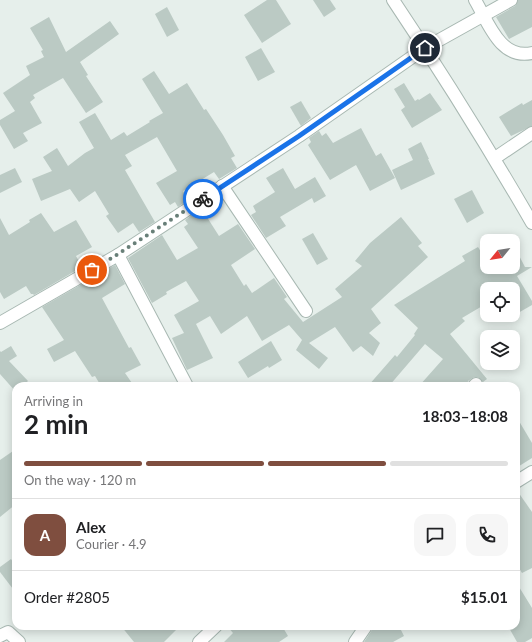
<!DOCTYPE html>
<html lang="en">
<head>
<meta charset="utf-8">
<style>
	body { margin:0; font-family:Lato,sans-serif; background:#f6f6f6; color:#202124; height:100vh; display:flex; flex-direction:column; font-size:15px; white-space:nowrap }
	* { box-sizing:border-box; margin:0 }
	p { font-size:13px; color:#757577 }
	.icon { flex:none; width:22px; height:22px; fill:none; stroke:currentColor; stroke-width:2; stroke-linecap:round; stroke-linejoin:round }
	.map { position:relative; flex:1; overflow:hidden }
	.panel { position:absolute; left:12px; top:382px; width:508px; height:248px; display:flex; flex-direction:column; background:#fff; border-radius:12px; box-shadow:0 2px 10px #0003 }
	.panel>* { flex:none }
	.needle { width:26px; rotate:240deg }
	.controls { position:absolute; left:480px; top:234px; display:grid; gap:8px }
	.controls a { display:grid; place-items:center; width:40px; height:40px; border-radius:8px; background:#fff; box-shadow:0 2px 10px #0003; font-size:20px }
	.pin { position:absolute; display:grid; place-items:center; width:34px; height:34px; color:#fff; margin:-17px; border:2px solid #fff; border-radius:50%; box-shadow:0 1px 4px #0007 }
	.courier { position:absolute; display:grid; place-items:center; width:40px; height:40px; margin:-20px; border:3px solid #1a73e8; border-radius:50%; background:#fff; color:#222; box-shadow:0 1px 5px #0007 }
	.summary em { font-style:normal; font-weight:700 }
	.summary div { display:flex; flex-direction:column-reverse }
	.summary { display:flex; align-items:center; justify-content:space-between; height:68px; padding:0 12px }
	h1 { font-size:26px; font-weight:700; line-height:30px }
	.bar { display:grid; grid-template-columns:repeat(4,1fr); gap:6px 4px; align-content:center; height:48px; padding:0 12px }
	.bar i { height:5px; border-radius:3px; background:#e0e0e0 }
	.bar .on { background:#7f4e3f }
	.bar p { grid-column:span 4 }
	.line { display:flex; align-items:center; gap:10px; padding:0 12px; border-top:1px solid #e0e0e0 }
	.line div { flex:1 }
	.round { display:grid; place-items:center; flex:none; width:42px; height:42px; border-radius:12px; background:#f6f6f6 }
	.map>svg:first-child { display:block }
</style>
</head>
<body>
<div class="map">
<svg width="532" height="642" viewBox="0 0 532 642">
	<rect width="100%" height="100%" fill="#e6efeb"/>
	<g fill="#bbcac4">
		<path d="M 267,0 L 276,0 L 291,24 L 262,43 L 244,15 Z"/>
		<path d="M 313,0 L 330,0 L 336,9 L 324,17 Z"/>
		<path d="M 518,0 L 532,0 L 532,27 L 509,39 L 496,17 L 515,6 Z"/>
		<path d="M 167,7 L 179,30 L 167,37 L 155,14 Z"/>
		<path d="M 49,17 L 66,52 L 110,21 L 119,34 L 80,62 L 88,75 L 86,76 L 103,102 L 86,113 L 63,78 L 33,95 L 35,98 L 30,102 L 42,123 L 23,133 L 28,141 L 14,149 L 0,125 L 0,120 L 15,111 L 3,93 L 30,75 L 26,66 L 44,57 L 41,51 L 43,50 L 30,28 Z"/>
		<path d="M 261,48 L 275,72 L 258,81 L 245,57 Z"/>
		<path d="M 154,71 L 169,94 L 187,83 L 204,110 L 206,109 L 223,135 L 235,156 L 231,158 L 237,168 L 219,179 L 214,172 L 183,191 L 188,200 L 178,207 L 175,202 L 170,205 L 156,183 L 177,171 L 157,137 L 125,155 L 132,166 L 125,170 L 155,222 L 139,232 L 133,223 L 118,233 L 106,216 L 109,214 L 95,191 L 79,202 L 70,189 L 41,201 L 32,179 L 52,171 L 43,157 L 57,148 L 68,166 L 85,153 L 94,148 L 79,122 L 95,113 L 111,140 L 124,132 L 127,136 L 150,122 L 149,121 L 163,113 L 142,79 Z"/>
		<path d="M 404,83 L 415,101 L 418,99 L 419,100 L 430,93 L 442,110 L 412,128 L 401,110 L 405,107 L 394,89 Z"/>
		<path d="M 532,100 L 532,126 L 511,136 L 499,117 L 522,103 L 523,105 Z"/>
		<path d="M 301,101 L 311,118 L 301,126 L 290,107 Z"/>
		<path d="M 361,128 L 376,156 L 381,153 L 395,178 L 370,191 L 356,165 L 330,180 L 308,145 L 311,142 L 309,138 L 319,131 L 322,136 L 326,133 L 333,143 Z"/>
		<path d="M 421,142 L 429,159 L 428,159 L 435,174 L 401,190 L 392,170 L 413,160 L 408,149 Z"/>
		<path d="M 15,168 L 22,182 L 0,193 L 0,175 Z"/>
		<path d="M 283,168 L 295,189 L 315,177 L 326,196 L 314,203 L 312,198 L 280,217 L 286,226 L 266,238 L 251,215 L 256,212 L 253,206 L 275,192 L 266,178 Z"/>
		<path d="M 472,190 L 484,213 L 467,223 L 454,199 Z"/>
		<path d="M 41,213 L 54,232 L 76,220 L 92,247 L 76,256 L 82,267 L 34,295 L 33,294 L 31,294 L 26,286 L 4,299 L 0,292 L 0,218 L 9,235 L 30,222 L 29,220 Z"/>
		<path d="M 195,213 L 198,218 L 205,214 L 219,236 L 238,224 L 255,249 L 231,265 L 244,286 L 246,284 L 252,293 L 274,278 L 287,297 L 284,299 L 303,322 L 342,297 L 335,289 L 362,266 L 355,261 L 370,243 L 401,217 L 422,243 L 418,246 L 428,257 L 371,309 L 381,323 L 369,333 L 380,343 L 373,356 L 361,346 L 353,352 L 335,327 L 309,343 L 328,358 L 319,369 L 296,350 L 302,340 L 289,325 L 262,341 L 247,316 L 221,334 L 210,316 L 196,324 L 213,358 L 187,370 L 172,338 L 184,333 L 174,315 L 199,301 L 186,281 L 166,292 L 167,294 L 152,303 L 128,258 L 162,235 L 177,260 L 198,248 L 184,227 L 188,224 L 185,220 Z"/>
		<path d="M 313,233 L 328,259 L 317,265 L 302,239 Z"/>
		<path d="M 513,244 L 525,267 L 532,267 L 517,276 L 532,301 L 532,305 L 518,313 L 513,306 L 513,289 L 487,289 L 487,295 L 480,299 L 484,305 L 462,318 L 465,321 L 450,334 L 487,379 L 483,382 L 478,377 L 474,377 L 468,381 L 467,386 L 419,386 L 443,359 L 425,344 L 389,386 L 368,386 L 395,355 L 397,357 L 415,335 L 414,334 L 418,328 L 394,305 L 465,261 L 462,256 L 478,247 L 487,262 L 487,267 L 513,267 Z"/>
		<path d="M 115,265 L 125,284 L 102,298 L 129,348 L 131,347 L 141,365 L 125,373 L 134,386 L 101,386 L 95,376 L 92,377 L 75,351 L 54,362 L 47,349 L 64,340 L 42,307 Z"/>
		<path d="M 271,341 L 282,360 L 269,368 L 268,366 L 248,378 L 238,362 Z"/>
		<path d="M 11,346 L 17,356 L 9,361 L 28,381 L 23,386 L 16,386 L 16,392 L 0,374 L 0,351 L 1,352 Z"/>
		<path d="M 516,416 L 532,443 L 532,458 L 516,468 Z"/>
		<path d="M 16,449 L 16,504 L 0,517 L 0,460 Z"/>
		<path d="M 516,489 L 532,512 L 532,568 L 522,573 L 516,563 Z"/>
		<path d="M 11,559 L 16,566 L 16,593 L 0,572 L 0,567 Z"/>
		<path d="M 516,582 L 532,608 L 532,638 L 525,642 L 517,642 L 508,626 L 516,626 Z"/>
		<path d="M 121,626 L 180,626 L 164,642 L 134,642 Z"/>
		<path d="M 227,626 L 282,626 L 288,636 L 279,642 L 224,642 L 233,633 Z"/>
		<path d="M 373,626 L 399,626 L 404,636 L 393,642 L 364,642 L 372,630 Z"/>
	</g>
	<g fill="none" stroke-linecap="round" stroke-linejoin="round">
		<defs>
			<g id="minor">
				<path d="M 393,0 C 442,73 488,147 532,223"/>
				<path d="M 475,0 C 488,22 500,60 532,53"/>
				<path d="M 495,158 L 532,133"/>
				<path d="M 222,186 L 306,311"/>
				<path d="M 118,255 L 187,386"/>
				<path d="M 0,323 L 118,255 L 299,136 L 425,48 L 511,0"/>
				<path d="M 474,386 L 476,384"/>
				<path d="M 516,482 L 532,472"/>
				<path d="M 0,636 L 8,632 L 19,642"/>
				<path d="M 199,642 L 216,626"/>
				<path d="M 355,642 L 366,626"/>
			</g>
		</defs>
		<use href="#minor" stroke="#a8b8b2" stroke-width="14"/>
		<use href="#minor" stroke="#fff" stroke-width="12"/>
	</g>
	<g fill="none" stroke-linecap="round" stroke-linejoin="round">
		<path stroke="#687f78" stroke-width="4" stroke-dasharray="0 7.2" d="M 92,270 L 118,254 L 203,199"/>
		<path stroke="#1a73e8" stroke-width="5" d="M 203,199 L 299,136 L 425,48"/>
	</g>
</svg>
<div class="controls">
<a><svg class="needle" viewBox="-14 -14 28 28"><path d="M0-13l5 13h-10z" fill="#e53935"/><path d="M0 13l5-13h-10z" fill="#757577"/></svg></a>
<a><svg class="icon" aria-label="locate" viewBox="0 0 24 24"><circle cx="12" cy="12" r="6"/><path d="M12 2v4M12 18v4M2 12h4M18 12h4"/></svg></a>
<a><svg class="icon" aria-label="layers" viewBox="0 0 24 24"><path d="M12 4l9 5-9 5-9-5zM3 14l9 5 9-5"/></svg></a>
</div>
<div class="pin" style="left:92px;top:270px;background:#ea580c"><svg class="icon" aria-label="bag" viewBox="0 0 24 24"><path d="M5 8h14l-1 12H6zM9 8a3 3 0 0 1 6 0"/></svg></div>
<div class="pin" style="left:425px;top:48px;background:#1f2937"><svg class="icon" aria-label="home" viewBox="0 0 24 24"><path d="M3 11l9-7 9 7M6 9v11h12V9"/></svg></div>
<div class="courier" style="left:203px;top:199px"><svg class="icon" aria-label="bike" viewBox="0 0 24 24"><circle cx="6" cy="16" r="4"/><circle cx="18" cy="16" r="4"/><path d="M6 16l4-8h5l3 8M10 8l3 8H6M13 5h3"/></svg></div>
<section class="panel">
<div class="summary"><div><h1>2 min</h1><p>Arriving in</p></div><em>18:03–18:08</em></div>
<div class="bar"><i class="on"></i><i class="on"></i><i class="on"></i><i></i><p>On the way · 120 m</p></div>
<div class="line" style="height:72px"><b class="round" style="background:#7f4e3f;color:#fff">A</b><div><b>Alex</b><p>Courier · 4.9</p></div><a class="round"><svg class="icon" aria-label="chat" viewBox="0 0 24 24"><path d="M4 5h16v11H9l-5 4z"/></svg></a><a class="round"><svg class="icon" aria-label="phone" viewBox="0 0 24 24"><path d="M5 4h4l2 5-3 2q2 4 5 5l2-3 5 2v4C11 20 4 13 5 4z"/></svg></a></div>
<div class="line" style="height:52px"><div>Order #2805</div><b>$15.01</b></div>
</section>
</div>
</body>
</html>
